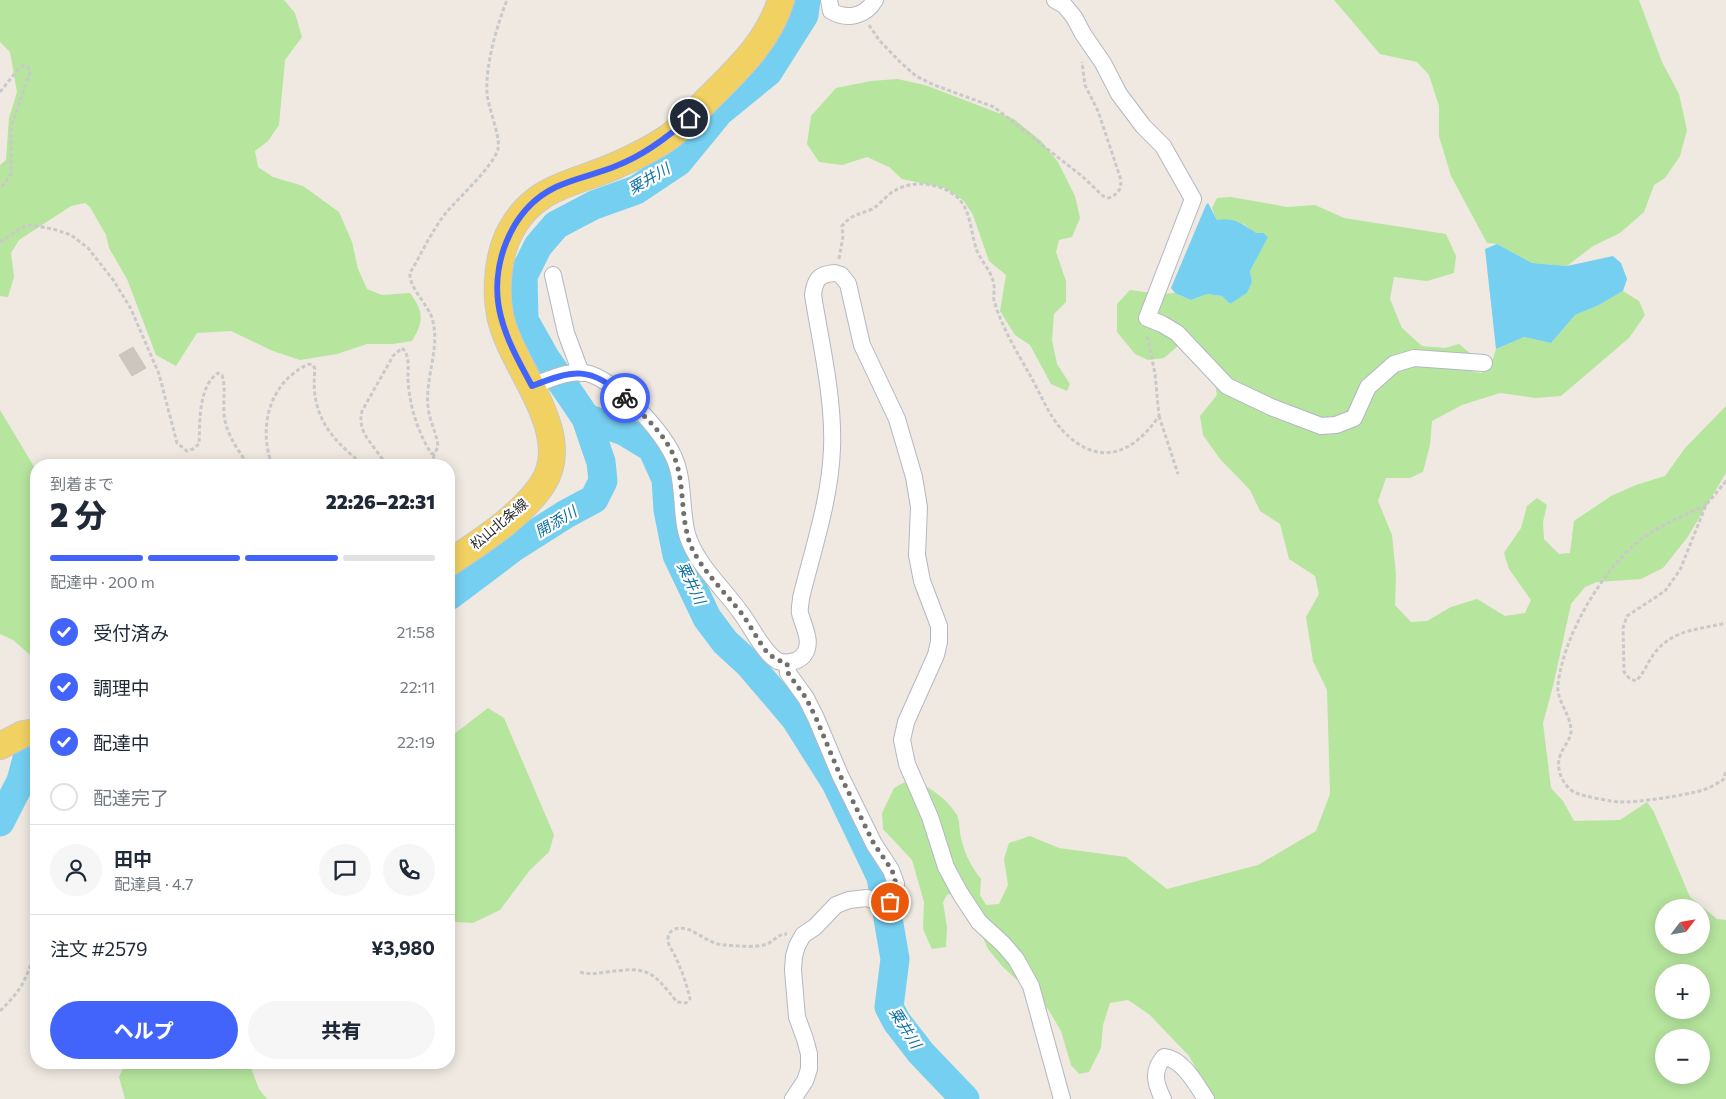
<!DOCTYPE html>
<html lang="ja">
<head>
<meta charset="utf-8">
<style>
	body { margin:0; font-family:Commissioner,"Noto Sans JP",sans-serif; background:#f6f6f7; color:#1f2937; height:100vh; display:flex; flex-direction:column; font-size:19px; white-space:nowrap }
	* { box-sizing:border-box; margin:0 }
	p { font-size:16px; color:#747a83 }
	.icon { flex:none; width:28px; height:28px; fill:none; stroke:currentColor; stroke-width:2; stroke-linecap:round; stroke-linejoin:round }
	.map { position:relative; flex:1; overflow:hidden }
	.panel { position:absolute; left:30px; top:459px; width:425px; height:610px; display:flex; flex-direction:column; background:#fff; border-radius:20px; box-shadow:0 2px 12px #0003 }
	.panel>* { flex:none }
	.needle { width:32px; rotate:59deg }
	.fabs { position:absolute; left:1655px; top:899px; display:grid; gap:10px }
	.fabs a { display:grid; place-items:center; width:55px; height:55px; border-radius:50%; background:#fff; box-shadow:0 2px 12px #0003; font-size:25px }
	.pin { position:absolute; display:grid; place-items:center; width:42px; height:42px; color:#fff; margin:-21px; border:2px solid #fff; border-radius:50%; box-shadow:0 1px 5px #0007 }
	.courier { position:absolute; display:grid; place-items:center; width:50px; height:50px; margin:-25px; border:4px solid #4264fb; border-radius:50%; background:#fff; color:#222; box-shadow:0 1px 6px #0007 }
	.head em { font-style:normal; font-weight:800 }
	.head div { display:flex; flex-direction:column-reverse }
	.head { display:flex; align-items:center; justify-content:space-between; height:85px; padding:0 20px }
	h1 { font-size:32px; font-weight:800; line-height:38px }
	.bar { display:grid; grid-template-columns:repeat(4,1fr); gap:8px 5px; align-content:center; height:60px; padding:0 20px }
	.bar i { height:6px; border-radius:4px; background:#e0e1e3 }
	.bar .selected { background:#4264fb }
	.bar p { grid-column:span 4 }
	.line { display:flex; align-items:center; gap:12px; padding:0 20px; border-top:1px solid #e0e1e3 }
	.line div { flex:1 }
	.round { display:grid; place-items:center; flex:none; width:52px; height:52px; border-radius:26px; background:#f6f6f7 }
	ol { padding:0 20px; list-style:none }
	li { display:flex; align-items:center; gap:15px; height:55px }
	li p { margin-inline-start:auto }
	li .icon { padding:5px; border-radius:50%; background:#4264fb; color:#fff; stroke-width:4 }
	li:last-child { color:#747a83 }
	li i { width:28px; height:28px; border:2px solid #e0e1e3; border-radius:50% }
	.cta { display:flex; gap:10px; margin-top:auto; padding:10px 20px }
	.cta a { flex:1; height:58px; border-radius:30px; background:#4264fb; color:#fff; font-size:20px; font-weight:800; line-height:58px; text-align:center }
	.cta a+a { background:#f6f6f7; color:#1f2937 }
	.map>svg:first-child { display:block }
</style>
</head>
<body>
<div class="map">
<svg width="1726" height="1099" viewBox="0 0 1726 1099">
	<rect width="100%" height="100%" fill="#efe9e1"/>
	<g fill="#b6e59e" fill-rule="evenodd">
		<path d="M 0,0 L 284,0 L 295,13 L 302,37 L 285,60 L 279,125 L 268,141 L 255,151 L 258,167 L 273,177 L 303,186 L 339,212 L 352,242 L 358,269 L 367,289 L 382,295 L 410,293 C 424,312 424,321 412,341 L 393,344 L 367,344 L 337,354 L 300,360 L 273,351 L 231,331 L 197,333 L 176,366 L 156,355 L 127,279 L 109,248 L 106,235 L 90,207 L 85,203 L 71,206 L 19,240 L 11,253 L 14,277 L 8,297 L 0,296 L 0,165 L 6,160 L 9,118 L 17,92 L 10,52 L 0,42 Z"/>
		<path d="M 1334,0 L 1639,0 L 1662,62 L 1679,94 L 1687,130 L 1680,156 L 1665,178 L 1654,185 L 1644,212 L 1620,233 L 1593,246 L 1567,266 L 1532,263 L 1497,244 L 1487,243 L 1451,176 L 1439,136 L 1439,106 L 1429,75 L 1417,62 L 1380,54 Z"/>
		<path d="M 897,79 L 925,85 L 1014,119 L 1041,141 L 1058,162 L 1075,196 L 1080,218 L 1072,237 L 1059,240 L 1056,252 L 1066,281 L 1066,302 L 1054,314 L 1052,340 L 1057,364 L 1070,384 L 1067,391 L 1051,384 L 1030,345 L 1015,335 L 1000,311 L 1006,275 L 989,261 L 973,215 L 964,201 L 945,188 L 902,179 L 889,167 L 867,157 L 842,165 L 819,162 L 807,144 L 811,116 L 836,88 L 871,81 Z"/>
		<path d="M 1231,197 L 1287,207 L 1315,205 L 1344,218 L 1446,234 L 1456,256 L 1454,273 L 1427,281 L 1394,277 L 1390,299 L 1402,328 L 1422,346 L 1445,348 L 1459,344 L 1471,354 L 1471,371 L 1482,373 L 1492,361 L 1496,349 L 1524,337 L 1551,343 L 1575,315 L 1597,306 L 1623,291 L 1639,301 L 1645,315 L 1629,338 L 1561,396 L 1536,398 L 1500,393 L 1462,405 L 1432,421 L 1430,445 L 1423,472 L 1410,478 L 1386,478 L 1378,501 L 1392,535 L 1396,574 L 1395,605 L 1411,622 L 1427,621 L 1451,607 L 1477,599 L 1505,616 L 1525,613 L 1531,600 L 1509,569 L 1504,553 L 1521,528 L 1527,506 L 1537,498 L 1547,505 L 1543,522 L 1544,539 L 1559,554 L 1570,553 L 1574,521 L 1611,496 L 1636,485 L 1665,476 L 1685,448 L 1726,406 L 1726,473 L 1687,538 L 1663,568 L 1641,579 L 1597,582 L 1585,587 L 1571,604 L 1553,686 L 1543,723 L 1551,788 L 1563,801 L 1574,821 L 1620,820 L 1647,802 L 1654,812 L 1690,897 L 1717,919 L 1726,920 L 1726,1099 L 1213,1099 L 1189,1056 L 1150,1015 L 1128,1000 L 1110,1003 L 1103,1025 L 1101,1048 L 1089,1072 L 1079,1074 L 1071,1065 L 1061,1031 L 1048,1009 L 1002,966 L 988,949 L 980,931 L 954,892 L 947,895 L 943,902 L 947,927 L 946,947 L 932,949 L 923,929 L 924,902 L 912,860 L 883,829 L 882,813 L 894,788 L 912,778 C 929,788 946,797 957,815 C 960,821 959,830 961,838 C 965,855 971,866 981,879 L 980,895 L 986,905 L 999,904 L 1008,885 L 1004,859 L 1009,843 L 1030,836 L 1059,848 L 1126,857 L 1167,889 L 1258,865 L 1316,831 L 1330,794 L 1327,690 L 1313,661 L 1306,617 L 1319,594 L 1315,576 L 1289,559 L 1280,524 L 1260,511 L 1250,490 L 1220,459 L 1203,435 L 1200,416 L 1217,395 L 1212,366 L 1179,345 L 1164,358 L 1148,360 L 1135,354 L 1117,332 L 1117,304 L 1130,290 L 1158,294 L 1175,293 L 1191,300 L 1207,294 L 1222,296 L 1230,304 L 1247,293 L 1252,282 L 1250,271 L 1256,260 L 1256,234 L 1244,224 L 1217,221 L 1212,208 L 1217,198 ZM 1664,908 L 1701,908 L 1701,945 L 1664,945 ZM 1664,972 L 1701,972 L 1701,1010 L 1664,1010 ZM 1664,1038 L 1701,1038 L 1701,1075 L 1664,1075 Z"/>
		<path d="M 0,410 L 36,470 L 36,660 L 13,640 L 0,634 Z"/>
		<path d="M 488,708 L 504,718 L 554,835 L 549,852 L 530,870 L 500,910 L 473,923 L 456,922 L 449,919 L 449,738 Z"/>
		<path d="M 125,1063 L 249,1063 L 259,1089 L 267,1099 L 125,1099 L 119,1077 Z"/>
	</g>
	<g fill="#75cff0">
		<path d="M 1208,203 L 1217,220 C 1233,217 1243,224 1256,233 L 1263,233 L 1268,237 L 1250,271 L 1252,282 L 1247,293 L 1230,304 L 1222,296 L 1207,294 L 1191,300 L 1175,293 L 1171,288 L 1206,205 Z"/>
		<path d="M 1497,244 L 1532,263 L 1567,266 L 1613,256 L 1621,263 L 1627,279 L 1623,291 L 1597,306 L 1575,315 L 1551,343 L 1524,337 L 1496,349 L 1485,249 Z"/>
	</g>
	<g fill="none" stroke-linecap="round" stroke-linejoin="round">
		<g stroke="#75cff0" stroke-width="29">
			<path d="M 806,0 L 804,15 L 768,72 L 719,112 L 678,162 L 636,190 L 594,205 L 556,225 L 538,246 L 523,276 L 524,320 L 546,359 L 586,418 L 624,431 L 652,448 L 666,479 L 668,510 L 677,555 L 707,618 L 725,642 L 749,664 L 795,718 L 836,783 L 881,877 L 895,959 L 889,1007 L 897,1022 L 921,1053 L 965,1099"/>
			<path d="M 449,596 L 514,547 L 566,514 L 594,499 L 603,481 L 601,462 L 586,418"/>
			<path d="M 0,822 L 21,781 L 28,755 L 36,749"/>
		</g>
	</g>
	<path fill="#cbc7bf" stroke="#cbc5ba" d="M 133,347 L 146,368 L 132,376 L 119,355 Z"/>
	<g fill="none" stroke-linecap="round" stroke-linejoin="round">
		<defs>
			<g id="street">
				<path d="M 829,0 L 831,11 C 847,20 865,17 875,0"/>
				<path d="M 1055,0 L 1064,5 L 1074,17 L 1083,34 L 1103,63 L 1119,94 L 1143,126 L 1163,146 L 1193,199 L 1147,318 L 1162,324 L 1177,333 L 1227,386 L 1271,407 L 1321,426 L 1336,425 L 1354,418 L 1368,387 L 1394,364 L 1414,358 L 1484,363"/>
				<path d="M 553,275 L 566,333 L 581,373"/>
				<path d="M 532,386 C 548,380 572,368 590,374 C 620,384 671,438 678,469 C 684,489 681,521 689,540 C 700,568 724,589 741,613 C 751,626 764,654 778,661 C 786,664 797,662 803,656 C 814,643 803,626 800,613 C 799,608 801,602 801,598 C 813,549 830,500 832,449 C 834,398 821,345 813,295 C 815,280 818,274 835,273 L 841,275 L 848,284 L 862,345 L 897,419 L 914,477 L 919,507 L 917,555 L 922,581 L 939,626 L 939,642 L 936,655 L 906,722 L 902,740 L 907,764 L 930,817 L 946,867 L 960,893 L 979,922 L 1003,944 L 1016,959 L 1031,986 L 1062,1099"/>
				<path d="M 787,663 L 788,673 L 806,698 L 816,718 L 840,775 L 874,844 L 891,870 L 896,884 L 894,901 L 878,902 L 867,898 L 849,900 L 836,905 L 815,927 L 803,935 L 797,946 L 794,956 L 793,970 L 797,1017 L 805,1039 L 809,1054 L 809,1069 L 805,1081 L 793,1099"/>
				<path d="M 1163,1099 C 1155,1083 1152,1071 1164,1057 C 1183,1059 1196,1084 1206,1099"/>
			</g>
			<g id="primary">
				<path d="M 449,563 C 481,541 519,518 542,485 C 577,433 510,367 500,315 C 495,289 498,253 511,230 C 536,184 577,184 619,164 C 635,157 651,149 666,139 C 681,129 694,113 707,100 C 737,70 768,42 781,0"/>
				<path d="M 0,746 L 23,734 L 36,732"/>
			</g>
		</defs>
		<use href="#street" stroke="#b4b7c1" stroke-width="18"/>
		<use href="#primary" stroke="#c9c9c9" stroke-width="28"/>
		<g stroke="#c9c9c9" stroke-width="3" stroke-dasharray="4 2.5" stroke-linecap="butt">
			<path d="M 869,25 L 879,40 L 900,62 L 916,76 L 934,85 L 994,107 L 1083,177 L 1103,196 L 1109,198 C 1118,194 1121,190 1121,180 L 1098,111 L 1085,85 L 1082,62"/>
			<path d="M 0,92 L 20,67 L 24,66 L 29,68 L 30,72 L 11,127 L 11,174 L 0,189"/>
			<path d="M 0,242 L 21,228 L 31,225 L 53,229 L 71,235 L 88,248 L 114,281 L 131,309 L 159,374 L 177,443 L 187,451 L 193,449 L 199,444 C 200,422 198,387 218,373 L 222,375 C 226,388 223,398 224,411 C 224,431 237,448 248,465"/>
			<path d="M 839,259 L 843,236 L 842,226 C 852,213 861,215 874,208 C 881,203 887,195 894,191 C 913,179 942,183 958,198 C 971,210 971,235 977,251 C 982,262 992,272 994,285 C 995,290 993,295 994,300 C 1000,324 1018,354 1030,375 C 1040,393 1049,416 1063,431 C 1099,468 1133,454 1159,416 L 1155,374 L 1147,334"/>
			<path d="M 1159,416 L 1178,474"/>
			<path d="M 272,465 C 258,427 269,382 309,364 L 313,365 L 315,369 C 310,414 329,438 364,465"/>
			<path d="M 386,465 C 376,446 356,434 362,411 L 393,356 L 402,348 C 410,355 408,368 408,378 C 409,404 417,431 431,453 L 434,454 L 438,447 C 437,433 429,421 428,406 C 425,377 441,346 432,318 C 427,303 409,288 410,273 C 421,254 432,231 445,214 C 459,197 493,167 498,149 C 501,137 488,108 487,93 C 485,66 497,25 507,0"/>
			<path d="M 433,465 L 434,454"/>
			<path d="M 1726,481 L 1706,505 L 1680,570 L 1665,591 L 1627,616 L 1623,628 L 1624,672 L 1630,679 L 1636,681 C 1646,671 1649,658 1658,649 C 1676,629 1702,629 1726,623"/>
			<path d="M 1706,505 C 1682,517 1653,528 1633,546 C 1598,578 1564,636 1558,684 C 1556,701 1571,714 1571,731 C 1571,743 1556,751 1559,769 C 1560,778 1568,790 1576,793 C 1583,796 1612,802 1620,802 C 1635,803 1688,795 1703,790 C 1710,788 1717,783 1723,780 L 1726,771"/>
			<path d="M 580,972 C 590,975 597,973 607,972 C 649,966 652,971 677,1002 L 686,1003 L 690,999 C 687,985 682,971 676,958 C 674,953 669,947 668,941 C 667,928 680,926 690,930 C 701,935 712,945 725,945 C 737,946 756,948 767,944 C 776,940 777,934 787,934"/>
			<path d="M 0,1011 C 24,987 25,981 36,949"/>
		</g>
		<use href="#street" stroke="#fff" stroke-width="16"/>
		<use href="#primary" stroke="#f2d163" stroke-width="26"/>
	</g>
	<g fill="none" stroke-linecap="round" stroke-linejoin="round">
		<path stroke="#726f6d" stroke-width="5" stroke-dasharray="0 9" d="M 625,398 C 642,414 661,430 672,452 C 685,478 680,509 688,537 C 694,563 726,593 742,614 C 751,626 758,641 767,652 C 773,658 779,661 787,663 L 788,673 L 806,698 L 816,718 L 840,775 L 874,844 L 892,870 L 896,884 L 894,900 L 890,902"/>
		<path stroke="#4264fb" stroke-width="6" d="M 625,398 C 591,365 573,370 532,386 C 520,364 507,341 501,317 C 488,268 510,209 556,187 C 575,178 597,174 616,166 C 644,155 667,138 689,118"/>
	</g>
	<g text-anchor="middle" stroke-width="4.5" stroke-linejoin="round" paint-order="stroke">
		<g font-size="14" fill="#2e2e2e" stroke="#fff">
			<text transform="translate(499 524) rotate(-40)" y="5">松山北条線</text>
		</g>
		<g font-size="15" font-style="italic" fill="#0d6fa3" stroke="#fff">
			<text transform="translate(649 179) rotate(-30)" y="5">粟井川</text>
			<text transform="translate(556 522) rotate(-31)" y="5">開添川</text>
			<text transform="translate(691 583) rotate(64)" y="5">粟井川</text>
			<text transform="translate(905 1028) rotate(58)" y="5">粟井川</text>
		</g>
	</g>
</svg>
<div class="fabs">
<a><svg class="needle" viewBox="-14 -14 28 28"><path d="M0-13l5 13h-10z" fill="#e53935"/><path d="M0 13l5-13h-10z" fill="#747a83"/></svg></a>
<a>+</a>
<a>−</a>
</div>
<div class="pin" style="left:890px;top:902px;background:#ea580c"><svg class="icon" aria-label="bag" viewBox="0 0 24 24"><path d="M5 8h14l-1 12H6zM9 8a3 3 0 0 1 6 0"/></svg></div>
<div class="pin" style="left:689px;top:118px;background:#1f2937"><svg class="icon" aria-label="home" viewBox="0 0 24 24"><path d="M3 11l9-7 9 7M6 9v11h12V9"/></svg></div>
<div class="courier" style="left:625px;top:398px"><svg class="icon" aria-label="bike" viewBox="0 0 24 24"><circle cx="6" cy="16" r="4"/><circle cx="18" cy="16" r="4"/><path d="M6 16l4-8h5l3 8M10 8l3 8H6M13 5h3"/></svg></div>
<section class="panel">
<div class="head"><div><h1>2 分</h1><p>到着まで</p></div><em>22:26–22:31</em></div>
<div class="bar"><i class="selected"></i><i class="selected"></i><i class="selected"></i><i></i><p>配達中 · 200 m</p></div>
<ol>
<li><svg class="icon" aria-label="check" viewBox="0 0 24 24"><path d="M5 12l5 5 9-10"/></svg>受付済み<p>21:58</p></li>
<li><svg class="icon" aria-label="check" viewBox="0 0 24 24"><path d="M5 12l5 5 9-10"/></svg>調理中<p>22:11</p></li>
<li><svg class="icon" aria-label="check" viewBox="0 0 24 24"><path d="M5 12l5 5 9-10"/></svg>配達中<p>22:19</p></li>
<li><i></i>配達完了</li>
</ol>
<div class="line" style="height:90px"><a class="round"><svg class="icon" aria-label="person" viewBox="0 0 24 24"><circle cx="12" cy="8" r="4"/><path d="M4 21q1-7 8-7t8 7"/></svg></a><div><b>田中</b><p>配達員 · 4.7</p></div><a class="round"><svg class="icon" aria-label="chat" viewBox="0 0 24 24"><path d="M4 5h16v11H9l-5 4z"/></svg></a><a class="round"><svg class="icon" aria-label="phone" viewBox="0 0 24 24"><path d="M5 4h4l2 5-3 2q2 4 5 5l2-3 5 2v4C11 20 4 13 5 4z"/></svg></a></div>
<div class="line" style="height:65px"><div>注文 #2579</div><b>¥3,980</b></div>
<div class="cta"><a>ヘルプ</a><a>共有</a></div>
</section>
</div>
</body>
</html>
